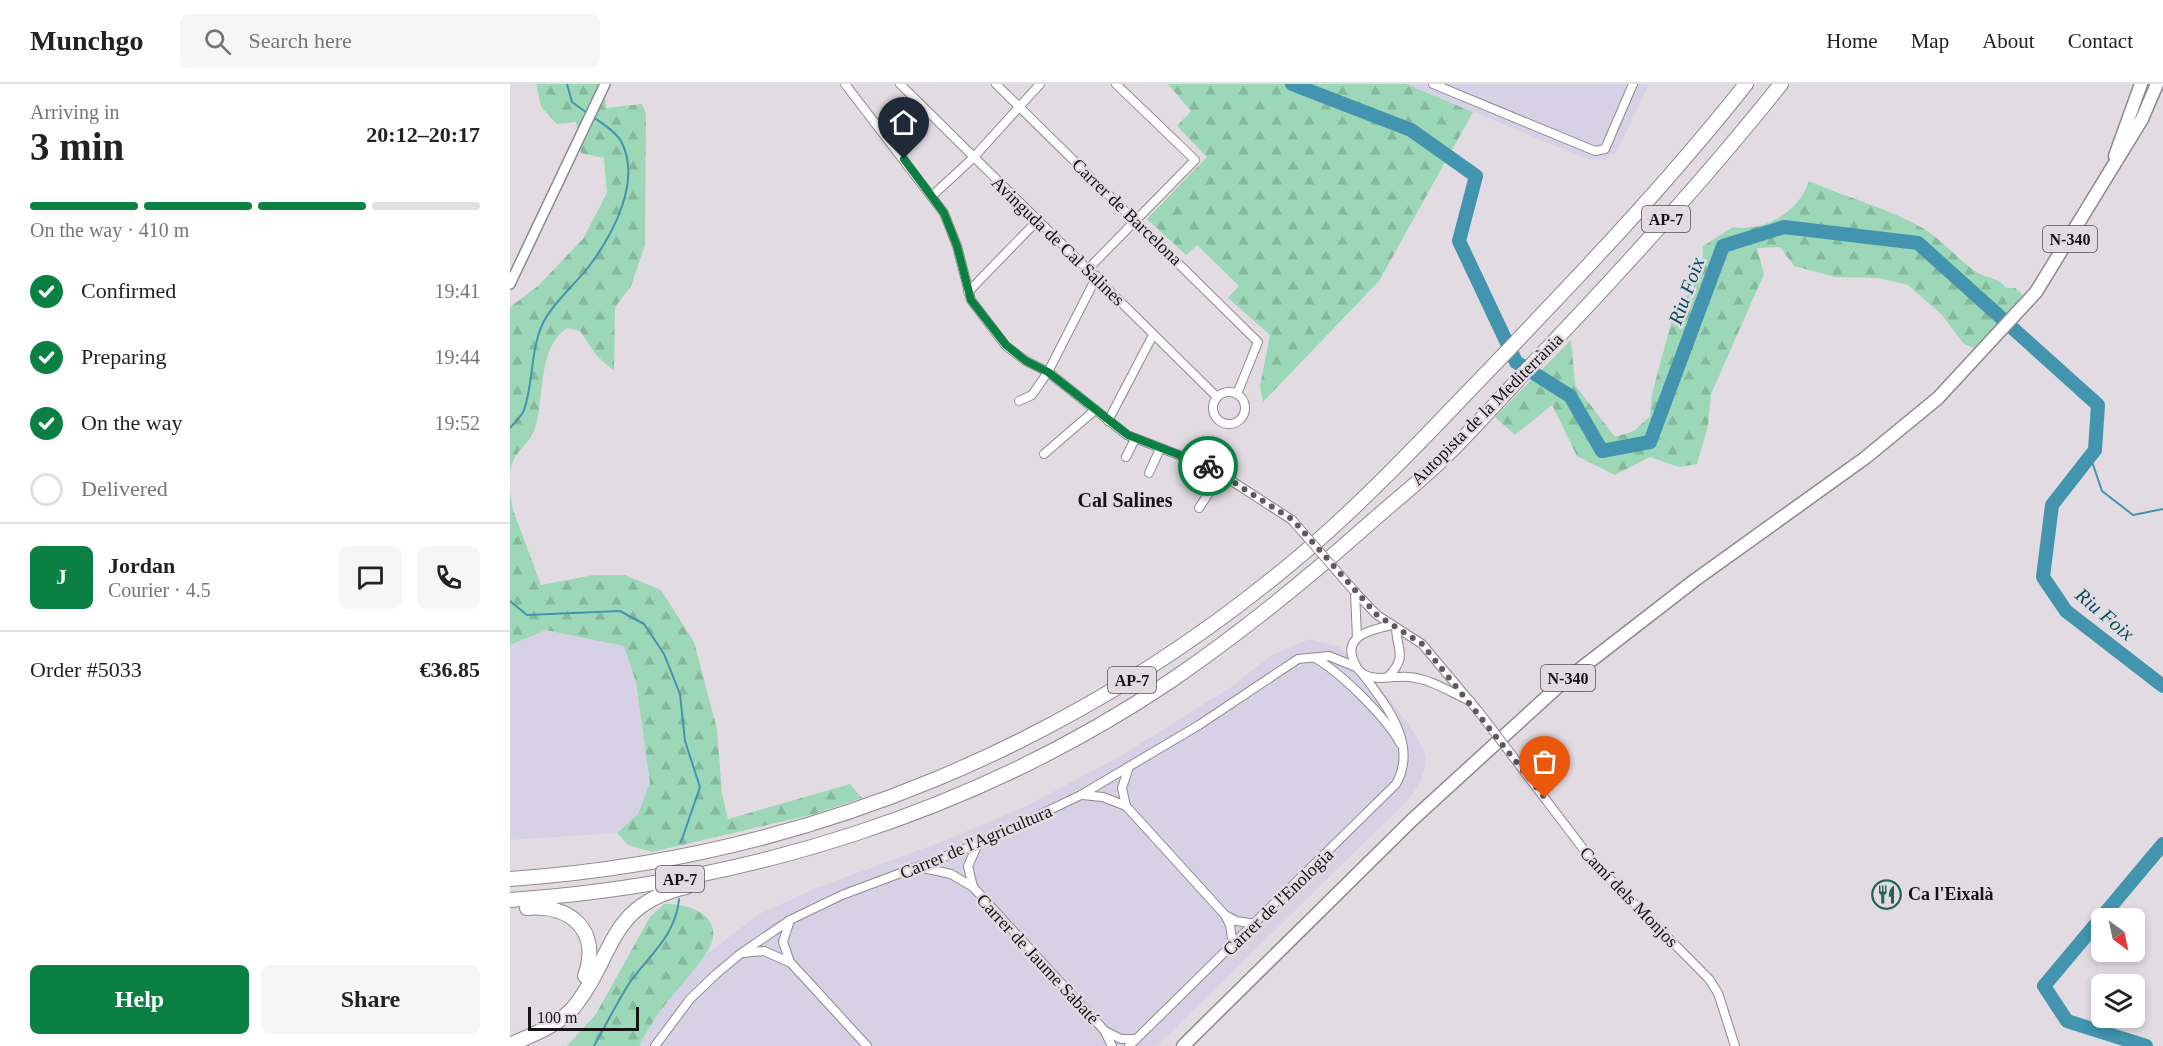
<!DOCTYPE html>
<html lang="en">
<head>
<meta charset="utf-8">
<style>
	body { margin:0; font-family:"Times New Roman",serif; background:#f6f6f6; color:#222; height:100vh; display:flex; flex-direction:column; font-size:22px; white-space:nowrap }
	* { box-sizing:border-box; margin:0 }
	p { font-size:20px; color:#767676 }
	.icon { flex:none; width:33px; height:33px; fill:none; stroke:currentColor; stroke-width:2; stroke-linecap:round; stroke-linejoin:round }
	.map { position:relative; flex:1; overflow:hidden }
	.side { display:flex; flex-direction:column; background:#fff; width:510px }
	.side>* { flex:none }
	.needle { width:39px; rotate:147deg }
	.buttons { position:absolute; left:1581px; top:824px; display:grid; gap:12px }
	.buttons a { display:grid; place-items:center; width:54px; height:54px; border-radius:9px; background:#fff; box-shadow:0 3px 9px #0003; font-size:30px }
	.scale { position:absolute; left:18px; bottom:15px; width:111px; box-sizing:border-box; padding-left:6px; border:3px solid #151315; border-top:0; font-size:16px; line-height:21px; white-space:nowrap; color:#151315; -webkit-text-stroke:4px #e2dce2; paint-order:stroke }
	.pin { position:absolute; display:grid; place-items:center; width:51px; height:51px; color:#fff; margin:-62px -26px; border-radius:50% 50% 50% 0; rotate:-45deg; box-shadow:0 0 6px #0007 }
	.pin .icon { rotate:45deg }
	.courier { position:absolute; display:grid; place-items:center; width:60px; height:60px; margin:-30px; border:4px solid #0b8043; border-radius:50%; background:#fff; color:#222; box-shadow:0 2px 8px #0007 }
	.overview em { font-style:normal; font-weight:600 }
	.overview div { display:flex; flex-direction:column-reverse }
	.overview { display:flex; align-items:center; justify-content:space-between; height:102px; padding:0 30px }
	h1 { font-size:39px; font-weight:600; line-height:45px }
	.bar { display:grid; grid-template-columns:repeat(4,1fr); gap:9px 6px; align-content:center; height:72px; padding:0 30px }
	.bar i { height:8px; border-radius:4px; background:#e0e0e0 }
	.bar .selected { background:#0b8043 }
	.bar p { grid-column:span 4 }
	.line { display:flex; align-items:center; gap:15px; padding:0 30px; border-top:2px solid #e0e0e0 }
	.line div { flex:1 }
	.round { display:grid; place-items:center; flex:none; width:63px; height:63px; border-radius:9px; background:#f6f6f6 }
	ol { padding:0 30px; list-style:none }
	li { display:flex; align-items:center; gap:18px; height:66px }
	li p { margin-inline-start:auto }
	li .icon { padding:6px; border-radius:50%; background:#0b8043; color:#fff; stroke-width:4 }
	li:last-child { color:#767676 }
	li i { width:33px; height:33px; border:3px solid #e0e0e0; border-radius:50% }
	.primary-button { display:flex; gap:12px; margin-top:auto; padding:12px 30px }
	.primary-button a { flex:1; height:69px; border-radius:9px; background:#0b8043; color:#fff; font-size:24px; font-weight:600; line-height:69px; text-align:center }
	.primary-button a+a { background:#f6f6f6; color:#222 }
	header { display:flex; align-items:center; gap:36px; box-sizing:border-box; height:84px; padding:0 30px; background:#fff; border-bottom:2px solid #e0e0e0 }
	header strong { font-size:28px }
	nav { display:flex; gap:33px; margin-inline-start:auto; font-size:21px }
	.search { width:420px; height:54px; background:#f6f6f6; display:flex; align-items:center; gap:15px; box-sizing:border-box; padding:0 21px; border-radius:9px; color:#767676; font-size:22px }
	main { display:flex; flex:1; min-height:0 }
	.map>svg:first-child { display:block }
</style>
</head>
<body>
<header>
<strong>Munchgo</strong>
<div class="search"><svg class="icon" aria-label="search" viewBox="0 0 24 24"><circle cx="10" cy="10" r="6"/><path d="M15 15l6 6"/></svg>Search here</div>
<nav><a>Home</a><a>Map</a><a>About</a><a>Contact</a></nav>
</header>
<main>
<section class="side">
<div class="overview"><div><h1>3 min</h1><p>Arriving in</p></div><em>20:12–20:17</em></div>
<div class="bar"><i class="selected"></i><i class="selected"></i><i class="selected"></i><i></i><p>On the way · 410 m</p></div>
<ol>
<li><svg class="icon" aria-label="check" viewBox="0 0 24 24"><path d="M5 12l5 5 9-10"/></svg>Confirmed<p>19:41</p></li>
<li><svg class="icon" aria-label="check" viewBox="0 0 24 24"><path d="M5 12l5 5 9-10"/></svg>Preparing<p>19:44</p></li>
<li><svg class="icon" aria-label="check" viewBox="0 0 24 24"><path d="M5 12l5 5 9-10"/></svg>On the way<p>19:52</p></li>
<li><i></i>Delivered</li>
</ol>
<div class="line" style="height:108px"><b class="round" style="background:#0b8043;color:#fff">J</b><div><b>Jordan</b><p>Courier · 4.5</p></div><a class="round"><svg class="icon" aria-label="chat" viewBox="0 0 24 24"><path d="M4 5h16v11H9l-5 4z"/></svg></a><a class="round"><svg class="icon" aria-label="phone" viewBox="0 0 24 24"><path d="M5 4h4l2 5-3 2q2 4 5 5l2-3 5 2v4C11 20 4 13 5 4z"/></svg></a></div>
<div class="line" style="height:78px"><div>Order #5033</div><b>€36.85</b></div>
<div class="primary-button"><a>Help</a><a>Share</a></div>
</section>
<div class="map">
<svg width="1653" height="962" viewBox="0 0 1653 962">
	<defs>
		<pattern id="forest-firs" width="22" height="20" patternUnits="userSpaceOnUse" patternTransform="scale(1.5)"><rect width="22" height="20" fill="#9cd7b7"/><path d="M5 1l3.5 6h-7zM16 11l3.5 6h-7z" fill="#86b89c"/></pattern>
	</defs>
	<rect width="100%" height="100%" fill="#e2dce2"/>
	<g fill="#d7d1e6">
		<path d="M 896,0 L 1139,0 L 1108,66 L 1095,76 L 1077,75 Z"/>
		<path d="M 36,546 L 114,561 L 126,598 L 140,699 L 128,730 L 107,749 L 0,756 L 0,561 Z"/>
		<path d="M 800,555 L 829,563 L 883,619 L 909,656 L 914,668 L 916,681 L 909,701 L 898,716 L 647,962 L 129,962 L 147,931 L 192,874 L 249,830 L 306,804 L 428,759 L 514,723 L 609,673 L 721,603 L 763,570 Z"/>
	</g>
	<g fill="url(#forest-firs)">
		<path d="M 26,0 L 94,0 L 96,24 L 132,20 L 136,30 L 135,161 L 121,202 L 105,223 L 104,287 L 87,272 L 70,247 L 57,244 C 27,264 35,313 25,344 C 19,362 4,365 0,388 L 0,223 L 28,202 L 73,155 L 97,109 L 94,74 L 71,69 L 66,38 L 47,40 L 31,23 Z"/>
		<path d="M 658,0 L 896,0 L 963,28 L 869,197 L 753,318 L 750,302 L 760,251 L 718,214 L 729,202 L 687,161 L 676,171 L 637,135 L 697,73 L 667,42 L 681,27 Z"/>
		<path d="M 1299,97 C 1337,114 1378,124 1414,145 C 1434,157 1449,177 1468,189 C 1479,195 1488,193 1496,204 L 1505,204 L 1513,211 L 1466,265 L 1454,260 L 1432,231 L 1398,201 L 1369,194 L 1325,193 L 1284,182 L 1270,163 L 1247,164 L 1254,190 L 1201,310 L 1198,342 L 1187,380 L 1169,383 L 1140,373 L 1105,391 L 1067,372 L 1042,321 L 1005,351 L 985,333 L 1061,256 L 1065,301 L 1105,353 L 1124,347 L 1140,332 L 1142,310 L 1163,232 L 1184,202 L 1183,192 L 1192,181 L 1193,162 L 1223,143 C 1254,149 1290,127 1299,97 Z"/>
		<path d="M 0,407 L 3,426 L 31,501 L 83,491 L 115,491 L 151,506 L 184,558 L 207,645 L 212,710 L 218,735 L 340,700 L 352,714 L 304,730 L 142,768 L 118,761 L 107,749 L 128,730 L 140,699 L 126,598 L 114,562 L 36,546 L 0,561 Z"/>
		<path d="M 154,820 C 182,819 218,834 197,868 C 183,890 163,909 148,930 C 141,940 135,951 129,962 L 57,962 L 86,930 L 140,833 Z"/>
	</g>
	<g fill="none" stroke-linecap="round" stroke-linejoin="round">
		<g stroke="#4294af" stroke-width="2">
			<path d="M 57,0 L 62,18 L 77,29"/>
			<path d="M 0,344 C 4,339 12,332 14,326 C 24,298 20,264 34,237 C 46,215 65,201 80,181 C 103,150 131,98 112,59 C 107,48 91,39 82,32"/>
			<path d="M 1580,372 L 1592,407 L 1623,431 L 1653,425"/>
			<path d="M 0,517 L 17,531 L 110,527 L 134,540 L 154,570 L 170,610 L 175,657 L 190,703 L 171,758"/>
			<path d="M 84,962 C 95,942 106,921 118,901 C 138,872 166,852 169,815"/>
		</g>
		<g stroke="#4294af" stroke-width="14">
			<path d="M 782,0 L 901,46 L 966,92 L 949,157 L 1006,278 L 1060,312 L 1092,367 L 1140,358 L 1213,162 L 1274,143 L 1408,159 L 1588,321 L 1585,366 L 1542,421 L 1533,493 L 1556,527 L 1653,602"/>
			<path d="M 1636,962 L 1557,937 L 1534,902 L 1653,760"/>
		</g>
		<defs>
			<g id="minor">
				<path d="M 335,0 L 434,129 L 447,162 L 461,216 L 496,262 L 516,277 L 538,288 L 617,351 L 700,383 L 782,436"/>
				<path d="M 390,0 L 707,313"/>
				<path d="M 486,0 L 748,258 L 727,310"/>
				<path d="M 923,0 L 1085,67 L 1095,65 L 1123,0"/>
				<path d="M 423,111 L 463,74 L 530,0"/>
				<path d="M 579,184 L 685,76 L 606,0"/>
				<path d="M 458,208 L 528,136"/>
				<circle cx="719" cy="324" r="16"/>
				<path d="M 509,317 L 522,311 L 538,288 L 587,192"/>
				<path d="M 598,337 L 643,251"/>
				<path d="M 534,370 L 584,327"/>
				<path d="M 616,373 L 625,355"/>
				<path d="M 639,389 L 650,365"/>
				<path d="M 689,424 L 711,390"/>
				<path d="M 845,508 L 867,531 L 912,560 L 969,628"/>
				<path d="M 845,508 L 847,554"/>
				<path d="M 882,541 C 865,545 834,550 843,575 C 845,581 847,586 853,590 C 867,598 884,591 899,593 C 921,595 940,608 960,617"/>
				<path d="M 805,574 C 830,588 876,633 890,659"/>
				<path d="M 878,593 C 898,572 887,567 886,544"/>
				<path d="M 1001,670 L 1084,779 L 1199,895 L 1208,909 L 1225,962"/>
				<path d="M 572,711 L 593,713 L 616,722 L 715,831 L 720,841 L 723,862"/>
				<path d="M 616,722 L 612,704 L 618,686"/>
				<path d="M 413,784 L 441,790 L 463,803 L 594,946 L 602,962"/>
				<path d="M 463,803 L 458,782 L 468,760"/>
				<path d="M 715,831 L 726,837 L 746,840"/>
				<path d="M 280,836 L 273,858 L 280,878"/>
				<path d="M 233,869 L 254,867 L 281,879 L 357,962"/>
				<path d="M 595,947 L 611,955 L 626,955"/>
				<path d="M 145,962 L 180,915 L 205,891 L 230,870 L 280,836 L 332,811 L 468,760 L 571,711 L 689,641 L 788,575 L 819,572 L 846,583"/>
				<path d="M 619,962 L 886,700 C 909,660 875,620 852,589"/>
			</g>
			<path id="tertiary" d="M 0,200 L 95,0"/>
			<g id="trunk">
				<path d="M 1605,72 L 1631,0"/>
				<path d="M 673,962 L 902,736 L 1052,599 L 1185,496 L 1355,374 L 1428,314 L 1526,208 L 1632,35 L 1647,0"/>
			</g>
			<g id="motorway">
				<path d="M 0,795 C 296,775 572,659 797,466 C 862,410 921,346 981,284 C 1069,192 1157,100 1236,0"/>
				<path d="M 0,816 C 235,800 466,728 662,596 C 729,550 792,499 853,445 C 880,421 909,398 935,373 C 968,340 1000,304 1032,270 C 1115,183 1196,94 1271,0"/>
				<path d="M 17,824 C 61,820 91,847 75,892"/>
				<path d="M 0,961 C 21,951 48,942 64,923 C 105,872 97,821 176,803"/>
			</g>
		</defs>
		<use href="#minor" stroke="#8e888d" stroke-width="10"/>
		<use href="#tertiary" stroke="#8e888d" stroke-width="12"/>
		<use href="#trunk" stroke="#8e888d" stroke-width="15"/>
		<use href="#motorway" stroke="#8e888d" stroke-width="16"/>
		<use href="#minor" stroke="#fff" stroke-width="8"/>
		<use href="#tertiary" stroke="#fff" stroke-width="9"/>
		<use href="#trunk" stroke="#fff" stroke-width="12"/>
		<use href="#motorway" stroke="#fff" stroke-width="14"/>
		<defs>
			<g id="minor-bridge">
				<path d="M 782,436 L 845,508"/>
				<path d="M 969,628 L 1001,670"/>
			</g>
		</defs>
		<use href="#minor-bridge" stroke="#8e888d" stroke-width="10" stroke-linecap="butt"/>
		<use href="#minor-bridge" stroke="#fff" stroke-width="8"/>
	</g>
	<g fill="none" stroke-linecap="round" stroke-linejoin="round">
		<path stroke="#5d595d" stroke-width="6" stroke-dasharray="0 10.8" d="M 698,382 L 783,436 L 867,531 L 912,560 L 1035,714"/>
		<path stroke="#0b8043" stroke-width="8" d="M 394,75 L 434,129 L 447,162 L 461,216 L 496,261 L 516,277 L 538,288 L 618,351 L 698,382"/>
	</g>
	<defs>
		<symbol id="restaurant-ring" viewBox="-11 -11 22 22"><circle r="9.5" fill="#e2dce2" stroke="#236452" stroke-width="1.5"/><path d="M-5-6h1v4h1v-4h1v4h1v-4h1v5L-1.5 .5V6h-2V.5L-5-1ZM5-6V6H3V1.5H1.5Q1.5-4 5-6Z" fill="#236452"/></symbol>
	</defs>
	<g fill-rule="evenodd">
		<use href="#restaurant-ring" x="1360" y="794" width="33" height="33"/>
	</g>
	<g text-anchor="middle" stroke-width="5" stroke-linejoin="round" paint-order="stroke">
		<g fill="#e2dce2" stroke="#524f52" stroke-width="1.5">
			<rect x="1132" y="122" width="48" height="26" rx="4.5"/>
			<rect x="1533" y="142" width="54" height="26" rx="4.5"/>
			<rect x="1031" y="581" width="54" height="26" rx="4.5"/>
			<rect x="598" y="583" width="48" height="26" rx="4.5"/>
			<rect x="146" y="782" width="48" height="26" rx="4.5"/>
		</g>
		<g font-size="16" font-weight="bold" fill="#151315">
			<text x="1156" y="141">AP-7</text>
			<text x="1560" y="161">N-340</text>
			<text x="1058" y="600">N-340</text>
			<text x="622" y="602">AP-7</text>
			<text x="170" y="801">AP-7</text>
		</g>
		<g font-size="18" fill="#151315" stroke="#e2dce2">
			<text transform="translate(617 128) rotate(44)" y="6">Carrer de Barcelona</text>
			<text transform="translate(548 157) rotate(44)" y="6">Avinguda de Cal Salines</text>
			<text transform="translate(977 325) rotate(-45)" y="6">Autopista de la Mediterrània</text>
			<text transform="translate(466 758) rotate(-23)" y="6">Carrer de l'Agricultura</text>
			<text transform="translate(1119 813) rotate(46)" y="6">Camí dels Monjos</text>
			<text transform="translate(768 818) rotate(-44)" y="6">Carrer de l'Enologia</text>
			<text transform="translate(528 875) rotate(47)" y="6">Carrer de Jaume Sabaté</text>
		</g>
		<g font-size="18" font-weight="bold" fill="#151315" stroke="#e2dce2" text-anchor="start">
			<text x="1398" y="816">Ca l'Eixalà</text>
		</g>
		<g font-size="20" font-style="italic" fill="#024c60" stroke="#e2dce2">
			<text transform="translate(1176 207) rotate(-70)" y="7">Riu Foix</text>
			<text transform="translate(1595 530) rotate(40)" y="7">Riu Foix</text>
		</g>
		<g font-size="20" font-weight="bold" fill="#151315" stroke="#e2dce2">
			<text x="615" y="423">Cal Salines</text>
		</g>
	</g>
</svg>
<div class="buttons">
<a><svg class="needle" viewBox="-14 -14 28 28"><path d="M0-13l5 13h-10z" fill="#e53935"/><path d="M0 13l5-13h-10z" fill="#767676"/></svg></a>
<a><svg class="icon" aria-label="layers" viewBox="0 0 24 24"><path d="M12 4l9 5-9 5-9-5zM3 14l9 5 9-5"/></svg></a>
</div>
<div class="scale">100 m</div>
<div class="pin" style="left:1035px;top:714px;background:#ea580c"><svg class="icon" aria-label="bag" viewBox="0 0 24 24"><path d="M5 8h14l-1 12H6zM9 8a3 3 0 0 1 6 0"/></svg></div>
<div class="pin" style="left:394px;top:75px;background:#1f2937"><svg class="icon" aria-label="home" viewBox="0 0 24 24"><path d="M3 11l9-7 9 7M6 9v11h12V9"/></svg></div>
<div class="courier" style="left:698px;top:382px"><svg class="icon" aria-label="bike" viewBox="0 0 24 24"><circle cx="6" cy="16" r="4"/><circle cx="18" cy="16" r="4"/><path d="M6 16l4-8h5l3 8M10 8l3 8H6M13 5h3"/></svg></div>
</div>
</main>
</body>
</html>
